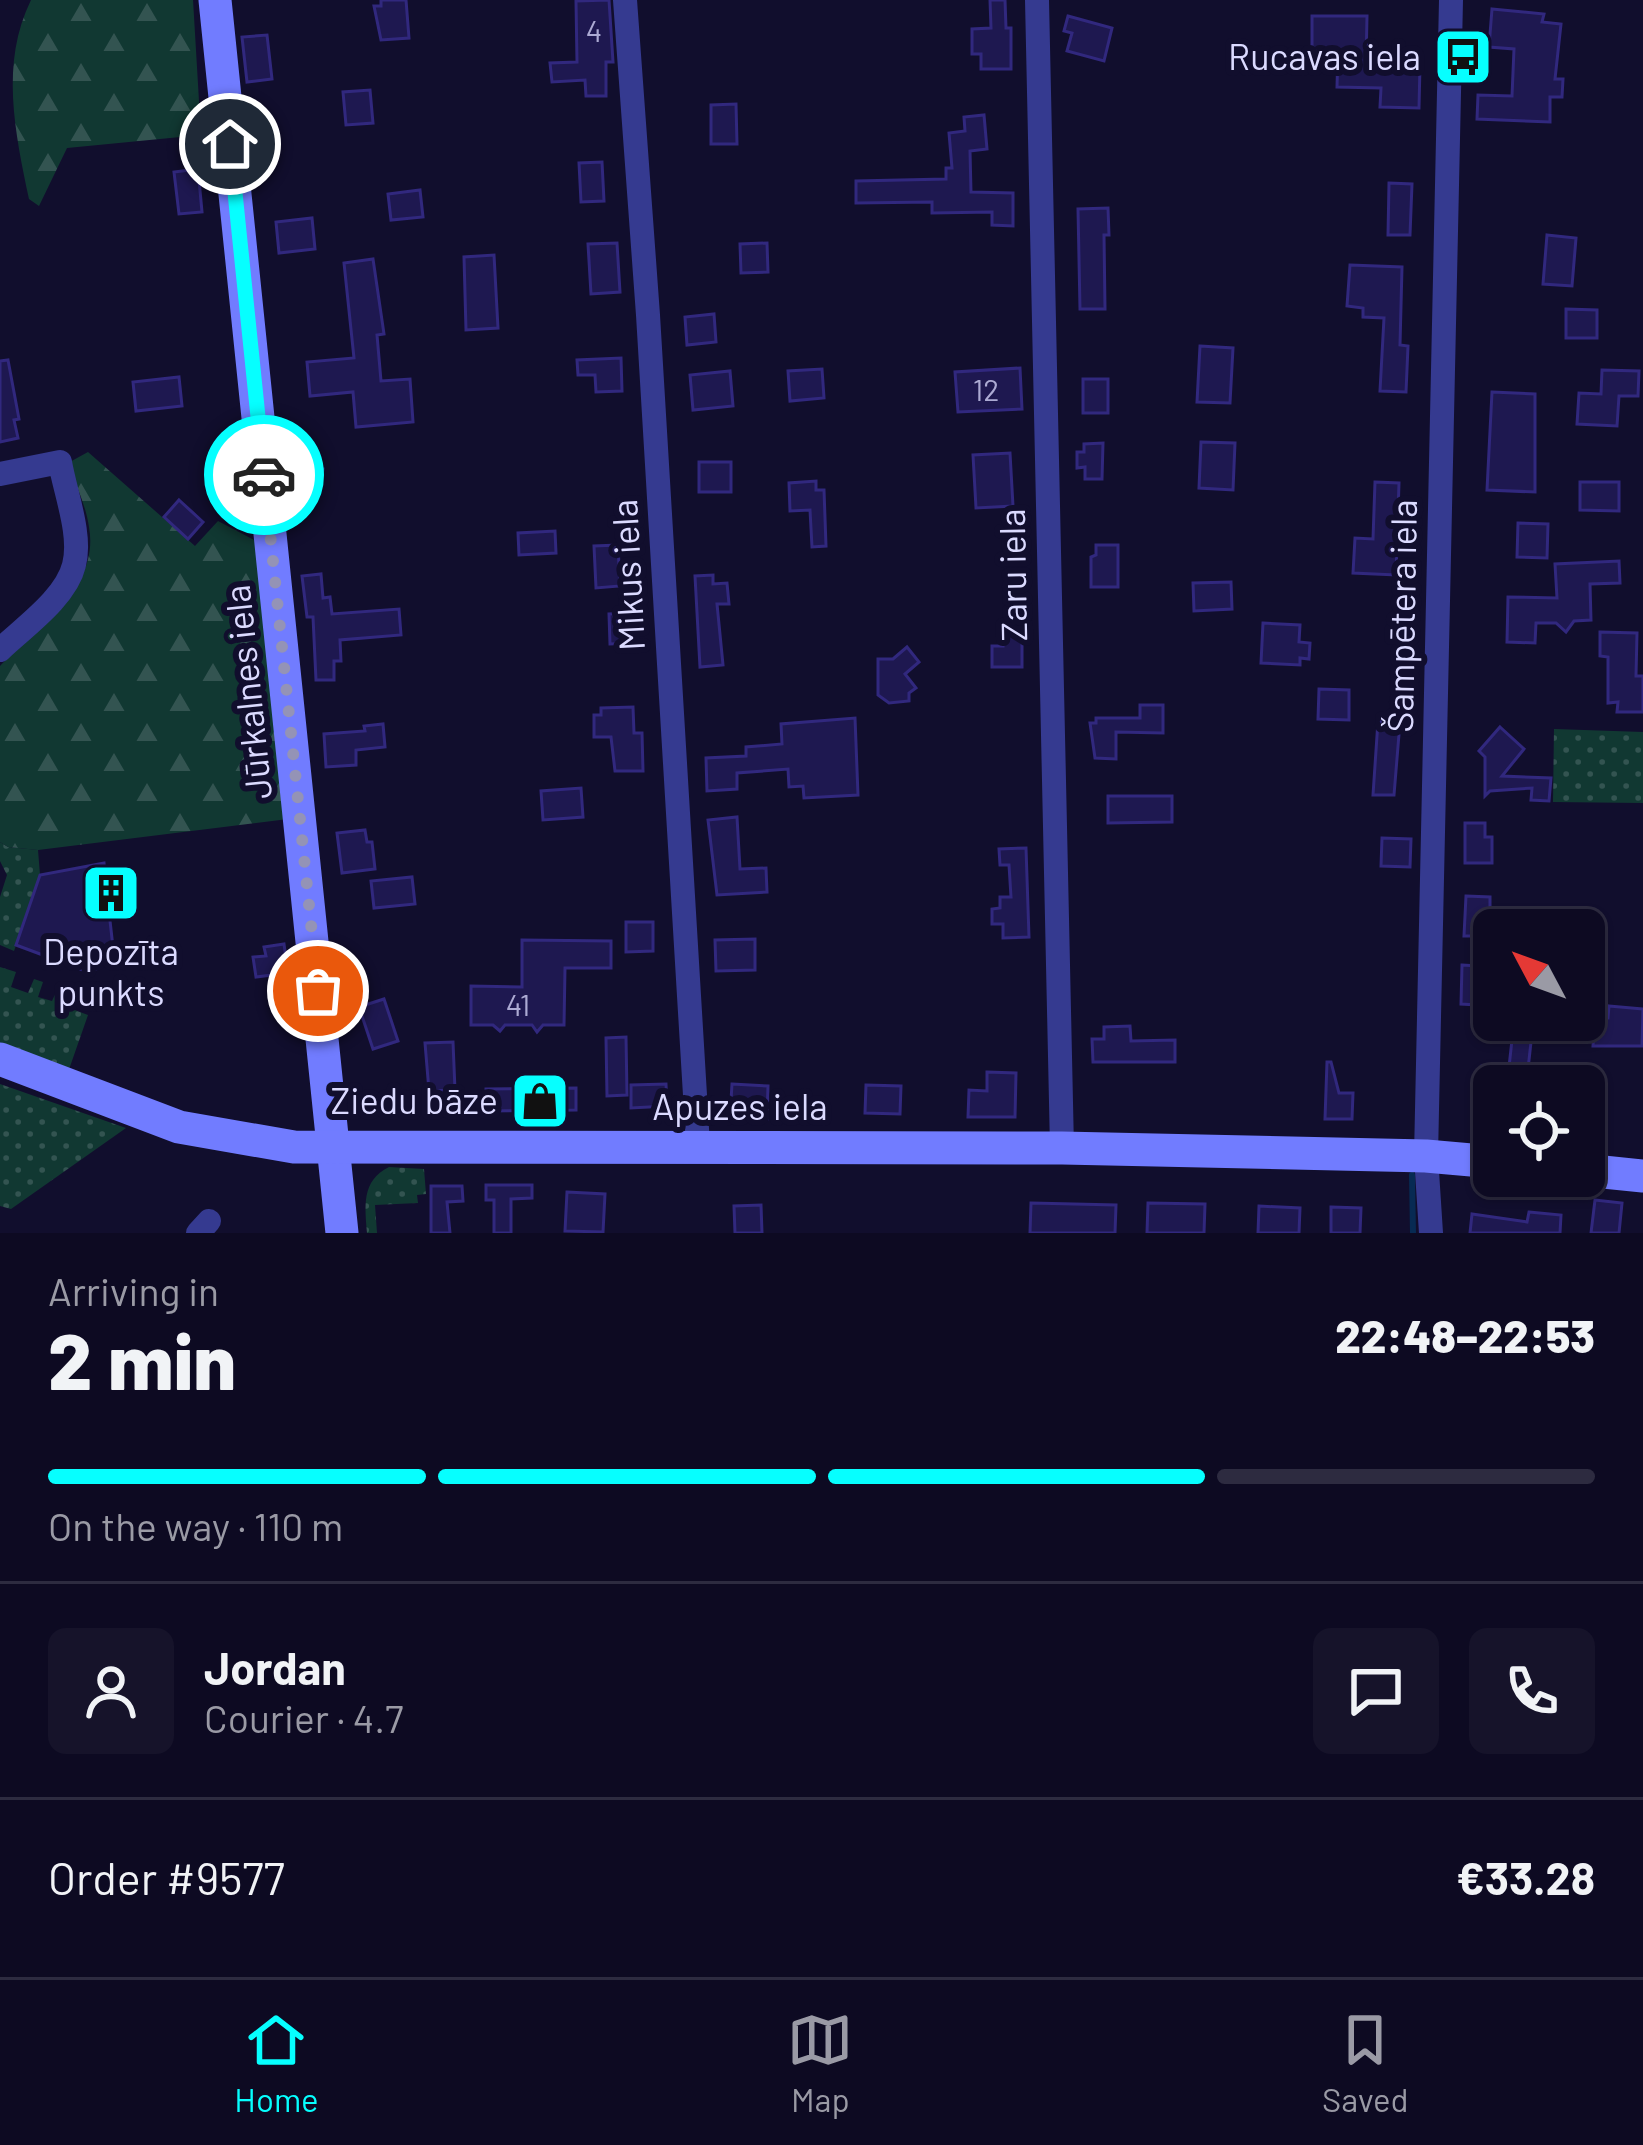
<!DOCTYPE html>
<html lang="en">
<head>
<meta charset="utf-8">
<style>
	body { margin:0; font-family:Barlow,sans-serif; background:#16132a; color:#f1f3f6; height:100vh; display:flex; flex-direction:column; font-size:45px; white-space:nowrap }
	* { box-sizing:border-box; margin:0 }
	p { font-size:39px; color:#9a9aa5 }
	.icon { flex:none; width:66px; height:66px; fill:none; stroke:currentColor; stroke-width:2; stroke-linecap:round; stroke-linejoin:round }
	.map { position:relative; height:1233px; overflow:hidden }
	.drawer { display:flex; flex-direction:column; background:#0d0a22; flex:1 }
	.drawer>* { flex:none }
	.needle { width:78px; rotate:311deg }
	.tools { position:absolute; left:1473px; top:909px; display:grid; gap:24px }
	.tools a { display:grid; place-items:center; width:132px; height:132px; border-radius:18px; background:#0d0a22; box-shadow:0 3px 9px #0004,0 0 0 3px #2d2b40; font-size:60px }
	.pin { position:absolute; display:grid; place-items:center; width:102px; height:102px; color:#fff; margin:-51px; border:6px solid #fff; border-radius:50%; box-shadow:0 3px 12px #0007 }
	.courier { position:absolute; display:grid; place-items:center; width:120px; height:120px; margin:-60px; border:9px solid #06ffff; border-radius:50%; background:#fff; color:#222; box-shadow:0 3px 15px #0007 }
	.summary em { font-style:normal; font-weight:800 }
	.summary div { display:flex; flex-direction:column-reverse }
	.summary { display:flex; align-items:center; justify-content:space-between; height:204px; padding:0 48px }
	h1 { font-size:78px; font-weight:800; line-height:90px }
	.bar { display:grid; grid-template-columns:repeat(4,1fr); gap:18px 12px; align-content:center; height:144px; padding:0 48px }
	.bar i { height:15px; border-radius:9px; background:#2d2b40 }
	.bar .active { background:#06ffff }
	.bar p { grid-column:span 4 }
	.line { display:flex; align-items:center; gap:30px; padding:0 48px; border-top:3px solid #2d2b40 }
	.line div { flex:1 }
	.round { display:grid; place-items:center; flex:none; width:126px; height:126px; border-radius:18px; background:#16132a }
	.tabs { display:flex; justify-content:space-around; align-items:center; height:168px; border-top:3px solid #2d2b40; background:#0d0a22; font-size:33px; color:#9a9aa5 }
	.tabs a { display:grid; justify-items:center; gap:6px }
	.tabs .active { color:#06ffff }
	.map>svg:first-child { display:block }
</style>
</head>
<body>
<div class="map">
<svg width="1643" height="1233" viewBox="0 0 1643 1233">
	<defs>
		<pattern id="grass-dots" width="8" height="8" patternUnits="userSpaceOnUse" patternTransform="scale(3)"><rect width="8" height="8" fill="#113832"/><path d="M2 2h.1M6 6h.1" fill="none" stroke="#335451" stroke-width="1.8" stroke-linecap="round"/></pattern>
		<pattern id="forest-firs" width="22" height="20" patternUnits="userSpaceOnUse" patternTransform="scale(3)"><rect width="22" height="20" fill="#113832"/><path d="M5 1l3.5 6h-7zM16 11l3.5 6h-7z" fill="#335451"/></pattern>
	</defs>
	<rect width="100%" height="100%" fill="#110e2d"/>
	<g fill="url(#grass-dots)">
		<path d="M 1554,729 L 1643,732 L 1643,803 L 1553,802 Z"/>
		<path d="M 0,842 L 8,847 L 38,850 L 40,875 L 14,951 L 0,945 L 0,897 L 7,875 L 0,861 Z"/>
		<path d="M 0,967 L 16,972 L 11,987 L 28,993 L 34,979 L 43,982 L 38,997 L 52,1001 L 58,988 L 66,990 L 61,1005 L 88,1015 L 66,1078 L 0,1054 Z"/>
		<path d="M 0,1084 L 126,1128 L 11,1209 L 0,1206 Z"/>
		<path d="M 389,1167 L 424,1169 L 426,1194 L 417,1195 L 418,1203 L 375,1205 L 377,1233 L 367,1233 C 365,1206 361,1181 389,1167 Z"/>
	</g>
	<g fill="url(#forest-firs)">
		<path d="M 31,0 L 193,0 L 201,135 L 67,148 L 39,206 L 29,199 C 15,132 0,63 31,0 Z"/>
		<path d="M 88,452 L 195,546 L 218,521 L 258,542 L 288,819 L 38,850 L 8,847 L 0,842 L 0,666 C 38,629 100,587 89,527 C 86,505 75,483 68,463 Z"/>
	</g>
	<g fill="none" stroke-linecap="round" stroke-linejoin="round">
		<path stroke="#072a53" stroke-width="6" d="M 1412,1175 L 1413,1233"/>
	</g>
	<g fill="#1e1850" stroke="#31287e" stroke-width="3">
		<path d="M 381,0 L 406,0 L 409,38 L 381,40 L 374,6 L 381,6 Z"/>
		<path d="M 609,0 L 613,62 L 606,62 L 606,96 L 586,96 L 585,80 L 552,82 L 550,63 L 577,62 L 576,1 Z"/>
		<path d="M 990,0 L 1005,0 L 1006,28 L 1011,28 L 1011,69 L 981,69 L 981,54 L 972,54 L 972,29 L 991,28 Z"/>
		<path d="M 1492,9 L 1544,14 L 1542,22 L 1561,24 L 1555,79 L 1563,79 L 1562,97 L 1550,97 L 1550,122 L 1477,119 L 1478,95 L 1512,96 L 1514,49 L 1489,47 Z"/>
		<path d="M 1068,16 L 1112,28 L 1104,61 L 1067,51 L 1072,33 L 1064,31 Z"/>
		<path d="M 1312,16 L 1367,16 L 1366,64 L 1420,65 L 1419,108 L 1380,107 L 1381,88 L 1337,87 L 1338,51 L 1312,51 Z"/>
		<path d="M 267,35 L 272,79 L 247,82 L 242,37 Z"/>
		<path d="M 370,90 L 373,123 L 346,125 L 343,92 Z"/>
		<path d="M 736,104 L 737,144 L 711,144 L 711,105 Z"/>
		<path d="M 984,115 L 987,149 L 970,151 L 971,192 L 1013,193 L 1013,226 L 992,225 L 992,212 L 932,213 L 932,202 L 856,203 L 856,181 L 946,179 L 946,168 L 952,168 L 949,133 L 965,131 L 964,117 Z"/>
		<path d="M 602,162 L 604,201 L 581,202 L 579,163 Z"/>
		<path d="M 198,169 L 202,212 L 179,214 L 174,172 Z"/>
		<path d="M 1389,183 L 1412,184 L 1410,235 L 1388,235 Z"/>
		<path d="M 420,190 L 423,217 L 391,220 L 388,194 Z"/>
		<path d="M 1108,208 L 1109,235 L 1104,235 L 1105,309 L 1080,309 L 1078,209 Z"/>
		<path d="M 312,218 L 315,249 L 279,253 L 276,222 Z"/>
		<path d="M 1547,235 L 1576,238 L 1572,286 L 1543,284 Z"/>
		<path d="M 617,243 L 620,292 L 591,294 L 588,244 Z"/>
		<path d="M 767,243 L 768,272 L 741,273 L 740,244 Z"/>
		<path d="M 494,255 L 498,328 L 466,330 L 464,257 Z"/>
		<path d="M 373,259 L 384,334 L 377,335 L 381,381 L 410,379 L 413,422 L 356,427 L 353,392 L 310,396 L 307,362 L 354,358 L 344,263 Z"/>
		<path d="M 1350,265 L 1402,267 L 1400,345 L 1408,346 L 1406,392 L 1380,391 L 1384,318 L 1363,317 L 1363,308 L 1347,306 Z"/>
		<path d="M 1566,309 L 1597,310 L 1597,338 L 1566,338 Z"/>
		<path d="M 714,314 L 716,342 L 687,345 L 685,317 Z"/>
		<path d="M 1200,346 L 1233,348 L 1230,403 L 1197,402 Z"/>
		<path d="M 621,358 L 622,391 L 596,392 L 595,375 L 578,375 L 577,360 Z"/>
		<path d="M 8,360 L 19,419 L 14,420 L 18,438 L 0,442 L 0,361 Z"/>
		<path d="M 1020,368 L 1022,409 L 958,412 L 955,372 Z"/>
		<path d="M 822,369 L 824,398 L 790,401 L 788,371 Z"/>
		<path d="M 1602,370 L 1639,371 L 1638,396 L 1619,396 L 1617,426 L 1577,424 L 1579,393 L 1601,394 Z"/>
		<path d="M 730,371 L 733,406 L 693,410 L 690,375 Z"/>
		<path d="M 179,377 L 182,406 L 136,411 L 133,382 Z"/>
		<rect x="1083" y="379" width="25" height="34"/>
		<path d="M 1492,392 L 1535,394 L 1535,492 L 1487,490 Z"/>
		<path d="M 1201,442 L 1235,443 L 1233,490 L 1199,488 Z"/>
		<path d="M 1103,443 L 1102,479 L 1085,479 L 1085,467 L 1077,468 L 1077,452 L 1084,452 L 1084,444 Z"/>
		<path d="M 1010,453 L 1013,506 L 976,508 L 973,455 Z"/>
		<path d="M 318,462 L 318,469 L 323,469 L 319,492 L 296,493 L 294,464 Z"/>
		<rect x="699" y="462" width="32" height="30"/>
		<path d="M 816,481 L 816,490 L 824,490 L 826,546 L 812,547 L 810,510 L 790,511 L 789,483 Z"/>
		<path d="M 1375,482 L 1399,483 L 1396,575 L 1353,573 L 1355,538 L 1373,539 Z"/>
		<path d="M 1580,482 L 1619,482 L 1619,511 L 1580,510 Z"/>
		<path d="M 179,500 L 203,522 L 188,539 L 164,517 Z"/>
		<path d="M 1518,523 L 1548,524 L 1547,558 L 1517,557 Z"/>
		<path d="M 555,531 L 556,553 L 519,555 L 518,533 Z"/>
		<path d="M 618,545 L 620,586 L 596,588 L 594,546 Z"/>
		<path d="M 1096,545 L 1118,545 L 1118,587 L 1091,587 L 1091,557 L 1096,555 Z"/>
		<path d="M 1619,561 L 1620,583 L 1590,584 L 1591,620 L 1574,621 L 1566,632 L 1556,623 L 1536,623 L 1535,643 L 1507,642 L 1508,597 L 1557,598 L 1555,564 Z"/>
		<path d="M 321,574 L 323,598 L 330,597 L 332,614 L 399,609 L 401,635 L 340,640 L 341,661 L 334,661 L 334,680 L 316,680 L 313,617 L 307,617 L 302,576 Z"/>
		<path d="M 713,575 L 713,584 L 727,583 L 729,604 L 717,604 L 723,665 L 700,667 L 695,576 Z"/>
		<path d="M 1231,582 L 1232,609 L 1194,611 L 1193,583 Z"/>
		<path d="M 634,613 L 636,643 L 610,644 L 609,614 Z"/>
		<path d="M 1263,623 L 1300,625 L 1299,642 L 1310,643 L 1309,659 L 1300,658 L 1300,665 L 1261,663 Z"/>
		<path d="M 1600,632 L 1637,633 L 1636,676 L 1643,676 L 1643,712 L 1617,712 L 1618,702 L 1608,703 L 1608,657 L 1600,656 Z"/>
		<path d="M 1003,635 L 1022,635 L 1022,667 L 992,667 L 992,646 L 1003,646 Z"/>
		<path d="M 907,647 L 919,662 L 905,674 L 916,688 L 909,693 L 909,701 L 889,703 L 878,695 L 878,659 L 893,659 Z"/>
		<path d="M 1319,689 L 1349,690 L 1349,720 L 1318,719 Z"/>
		<path d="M 1140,705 L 1163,705 L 1163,733 L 1116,732 L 1116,759 L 1095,758 L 1090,723 L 1096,723 L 1096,718 L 1140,718 Z"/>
		<path d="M 633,707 L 634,733 L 642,733 L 643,771 L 615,771 L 611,737 L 594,737 L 594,715 L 601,715 L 601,708 Z"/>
		<path d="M 855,718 L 858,795 L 804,798 L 803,786 L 789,787 L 788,769 L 737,773 L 737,789 L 707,791 L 706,758 L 746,756 L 746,747 L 782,744 L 781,724 Z"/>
		<path d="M 1378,721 L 1400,722 L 1394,795 L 1373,795 Z"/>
		<path d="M 383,724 L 385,747 L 356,750 L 356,765 L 326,767 L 324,734 L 365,731 L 364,726 Z"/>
		<path d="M 1500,727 L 1524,749 L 1502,776 L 1551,778 L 1549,801 L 1531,800 L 1532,788 L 1490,791 L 1485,796 L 1485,757 L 1479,751 Z"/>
		<path d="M 581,788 L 583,817 L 543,820 L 541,791 Z"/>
		<path d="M 1108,796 L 1172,796 L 1172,822 L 1108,823 Z"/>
		<path d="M 737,817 L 740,869 L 766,868 L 767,892 L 717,895 L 708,820 Z"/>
		<path d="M 1465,823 L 1485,823 L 1485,837 L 1492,837 L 1492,863 L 1465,863 Z"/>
		<path d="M 365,830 L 367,842 L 372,842 L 375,869 L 342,873 L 337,833 Z"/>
		<path d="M 1382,838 L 1411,839 L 1410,867 L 1381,866 Z"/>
		<path d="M 1026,848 L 1029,937 L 1003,938 L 1003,924 L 992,924 L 992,909 L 1000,908 L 1000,897 L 1011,897 L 1009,865 L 1000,865 L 999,849 Z"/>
		<path d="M 104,863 L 106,885 L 114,884 L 117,902 L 108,903 L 114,956 L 91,973 L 16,945 L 40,875 Z"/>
		<path d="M 412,877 L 415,904 L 374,908 L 371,881 Z"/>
		<path d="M 1466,896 L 1490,897 L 1490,908 L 1496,909 L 1548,910 L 1548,930 L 1488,926 L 1487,936 L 1464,936 Z"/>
		<path d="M 626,922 L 653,922 L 653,951 L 626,952 Z"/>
		<path d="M 755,939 L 755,970 L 716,971 L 715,940 Z"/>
		<path d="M 522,940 L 611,941 L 611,968 L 565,968 L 564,1025 L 543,1025 L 537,1032 L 532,1025 L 505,1025 L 500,1031 L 493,1025 L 471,1025 L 471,986 L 522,987 Z"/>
		<path d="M 284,944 L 288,973 L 256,977 L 253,957 L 266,956 L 264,947 Z"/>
		<path d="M 1462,965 L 1494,967 L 1494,992 L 1477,992 L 1477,1005 L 1461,1004 Z"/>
		<path d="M 384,999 L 398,1041 L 373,1049 L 359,1007 Z"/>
		<path d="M 1609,1006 L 1643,1009 L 1642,1046 L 1593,1046 L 1595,1017 L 1608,1018 Z"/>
		<path d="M 1514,1022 L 1533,1024 L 1528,1069 L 1513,1067 L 1511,1086 L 1481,1086 L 1482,1066 L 1509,1067 Z"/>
		<path d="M 1130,1026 L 1131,1041 L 1175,1040 L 1175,1062 L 1093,1062 L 1092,1039 L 1104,1039 L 1104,1027 Z"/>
		<path d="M 626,1037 L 627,1095 L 607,1096 L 606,1038 Z"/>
		<path d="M 453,1042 L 455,1090 L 429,1091 L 425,1043 Z"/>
		<path d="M 1327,1062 L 1331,1062 L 1339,1093 L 1353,1093 L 1352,1119 L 1325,1119 Z"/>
		<path d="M 987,1072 L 1016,1073 L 1015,1117 L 968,1117 L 969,1090 L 987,1091 Z"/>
		<path d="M 666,1084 L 667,1106 L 631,1108 L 631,1085 Z"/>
		<path d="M 732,1084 L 768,1086 L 767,1119 L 730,1117 Z"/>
		<path d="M 866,1085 L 901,1086 L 900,1114 L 865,1113 Z"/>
		<path d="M 576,1088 L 576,1110 L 486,1111 L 486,1089 Z"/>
		<path d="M 486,1185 L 532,1185 L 532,1198 L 511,1199 L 511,1233 L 494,1233 L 494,1200 L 486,1200 Z"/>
		<path d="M 431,1186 L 462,1186 L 463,1201 L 447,1202 L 450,1233 L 431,1233 Z"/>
		<path d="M 567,1192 L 605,1194 L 603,1232 L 565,1231 Z"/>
		<path d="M 1595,1200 L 1622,1203 L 1619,1233 L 1591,1233 Z"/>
		<path d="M 1031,1203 L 1116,1205 L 1115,1233 L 1030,1233 Z"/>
		<path d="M 1148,1203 L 1205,1204 L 1204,1233 L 1147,1233 Z"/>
		<path d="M 761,1205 L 762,1233 L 735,1233 L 734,1206 Z"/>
		<path d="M 1259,1206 L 1300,1208 L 1299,1233 L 1258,1233 Z"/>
		<path d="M 1331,1207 L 1361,1208 L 1360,1233 L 1331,1233 Z"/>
		<path d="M 1529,1212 L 1561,1215 L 1560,1233 L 1470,1233 L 1472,1214 L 1527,1222 Z"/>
	</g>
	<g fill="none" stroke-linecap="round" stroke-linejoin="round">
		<g stroke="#353a90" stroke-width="24">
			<path d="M 625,0 L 648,315 L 698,1145"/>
			<path d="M 1037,0 L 1062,1148"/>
			<path d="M 0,474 L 60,462 C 65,492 82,535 74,565 C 66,598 24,627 0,650"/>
			<path d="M 198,1233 L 209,1221"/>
			<path d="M 1431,1233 L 1426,1156 L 1451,0"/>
		</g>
		<g stroke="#717cff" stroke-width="33">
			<path d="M 215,0 L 342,1233"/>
			<path d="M 0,1059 L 179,1127 L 294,1147 L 1062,1148 L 1426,1156 L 1494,1162"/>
			<path d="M 1584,1170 L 1643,1176"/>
		</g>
	</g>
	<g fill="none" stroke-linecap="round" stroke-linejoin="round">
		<path stroke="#9493b6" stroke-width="12" stroke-dasharray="0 21.6" d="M 264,475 L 318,991"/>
		<path stroke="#06ffff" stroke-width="15" d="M 230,144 L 264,475"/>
	</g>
	<defs>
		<symbol id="bus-square" viewBox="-11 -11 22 22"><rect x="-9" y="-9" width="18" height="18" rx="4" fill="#06ffff" stroke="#110e2d"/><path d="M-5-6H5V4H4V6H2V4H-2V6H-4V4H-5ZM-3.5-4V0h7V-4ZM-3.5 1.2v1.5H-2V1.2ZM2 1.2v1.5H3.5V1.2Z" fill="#111"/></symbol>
		<symbol id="building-square" viewBox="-11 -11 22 22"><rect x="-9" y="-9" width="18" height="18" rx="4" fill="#06ffff" stroke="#110e2d"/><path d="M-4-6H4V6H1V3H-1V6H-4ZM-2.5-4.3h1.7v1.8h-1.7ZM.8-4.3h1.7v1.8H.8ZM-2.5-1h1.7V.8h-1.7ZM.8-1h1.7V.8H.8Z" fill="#111"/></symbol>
		<symbol id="shop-square" viewBox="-11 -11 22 22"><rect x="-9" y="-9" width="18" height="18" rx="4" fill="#06ffff" stroke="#110e2d"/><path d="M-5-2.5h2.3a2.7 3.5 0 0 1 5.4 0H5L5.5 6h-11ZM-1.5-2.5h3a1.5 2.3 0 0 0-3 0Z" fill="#111"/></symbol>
	</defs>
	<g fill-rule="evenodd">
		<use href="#bus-square" x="1430" y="24" width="66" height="66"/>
		<use href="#building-square" x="78" y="860" width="66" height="66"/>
		<use href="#shop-square" x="507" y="1068" width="66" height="66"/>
	</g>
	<g text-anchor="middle" stroke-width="12" stroke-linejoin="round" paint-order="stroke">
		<g font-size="30" fill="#acaad3">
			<text x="594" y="42">4</text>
			<text x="986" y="401">12</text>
			<text x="518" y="1016">41</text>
		</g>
		<g font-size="36" fill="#dbdaff" stroke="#110e2d" text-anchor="end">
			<text x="1421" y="70">Rucavas iela</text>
			<text x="111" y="965" text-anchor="middle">Depozīta<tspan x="111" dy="41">punkts</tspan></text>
			<text x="498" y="1114">Ziedu bāze</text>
		</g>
		<g font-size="36" fill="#dbdaff" stroke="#110e2d">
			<text transform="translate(628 575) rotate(-93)" y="13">Mikus iela</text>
			<text transform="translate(1013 575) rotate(-91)" y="13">Zaru iela</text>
			<text transform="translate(1402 616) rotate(-89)" y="13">Šampētera iela</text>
			<text transform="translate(248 692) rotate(-96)" y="13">Jūrkalnes iela</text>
			<text x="740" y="1120">Apuzes iela</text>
		</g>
	</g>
</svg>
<div class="tools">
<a><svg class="needle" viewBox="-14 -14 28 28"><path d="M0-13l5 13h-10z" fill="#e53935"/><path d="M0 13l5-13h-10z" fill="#9a9aa5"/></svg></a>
<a><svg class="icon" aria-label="locate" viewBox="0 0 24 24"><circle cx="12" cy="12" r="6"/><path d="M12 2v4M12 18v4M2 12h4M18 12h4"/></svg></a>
</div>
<div class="pin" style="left:318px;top:991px;background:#ea580c"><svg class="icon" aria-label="bag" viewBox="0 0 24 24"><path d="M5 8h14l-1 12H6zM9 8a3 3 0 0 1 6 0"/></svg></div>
<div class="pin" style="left:230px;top:144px;background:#1f2937"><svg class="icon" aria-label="home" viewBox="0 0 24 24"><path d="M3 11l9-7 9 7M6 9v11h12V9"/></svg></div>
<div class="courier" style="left:264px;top:475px"><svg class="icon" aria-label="car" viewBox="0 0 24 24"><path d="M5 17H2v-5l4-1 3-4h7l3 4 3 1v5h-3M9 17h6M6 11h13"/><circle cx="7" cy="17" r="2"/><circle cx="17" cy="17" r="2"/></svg></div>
</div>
<section class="drawer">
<div class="summary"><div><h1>2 min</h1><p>Arriving in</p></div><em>22:48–22:53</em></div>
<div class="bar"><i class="active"></i><i class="active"></i><i class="active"></i><i></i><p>On the way · 110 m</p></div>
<div class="line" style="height:216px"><a class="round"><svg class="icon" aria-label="person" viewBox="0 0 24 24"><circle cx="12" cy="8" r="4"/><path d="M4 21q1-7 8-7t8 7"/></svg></a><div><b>Jordan</b><p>Courier · 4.7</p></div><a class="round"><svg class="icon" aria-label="chat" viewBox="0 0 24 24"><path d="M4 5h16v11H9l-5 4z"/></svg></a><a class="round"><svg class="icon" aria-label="phone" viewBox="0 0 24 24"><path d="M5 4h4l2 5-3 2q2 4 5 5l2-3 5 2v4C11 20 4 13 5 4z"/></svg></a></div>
<div class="line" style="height:156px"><div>Order #9577</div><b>€33.28</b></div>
</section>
<nav class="tabs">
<a class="active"><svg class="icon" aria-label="home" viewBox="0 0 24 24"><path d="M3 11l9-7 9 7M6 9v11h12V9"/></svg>Home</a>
<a><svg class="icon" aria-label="map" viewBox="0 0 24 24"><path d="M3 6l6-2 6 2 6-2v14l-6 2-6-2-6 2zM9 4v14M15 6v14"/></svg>Map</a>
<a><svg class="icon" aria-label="saved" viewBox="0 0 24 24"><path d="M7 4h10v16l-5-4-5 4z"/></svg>Saved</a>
</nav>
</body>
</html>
